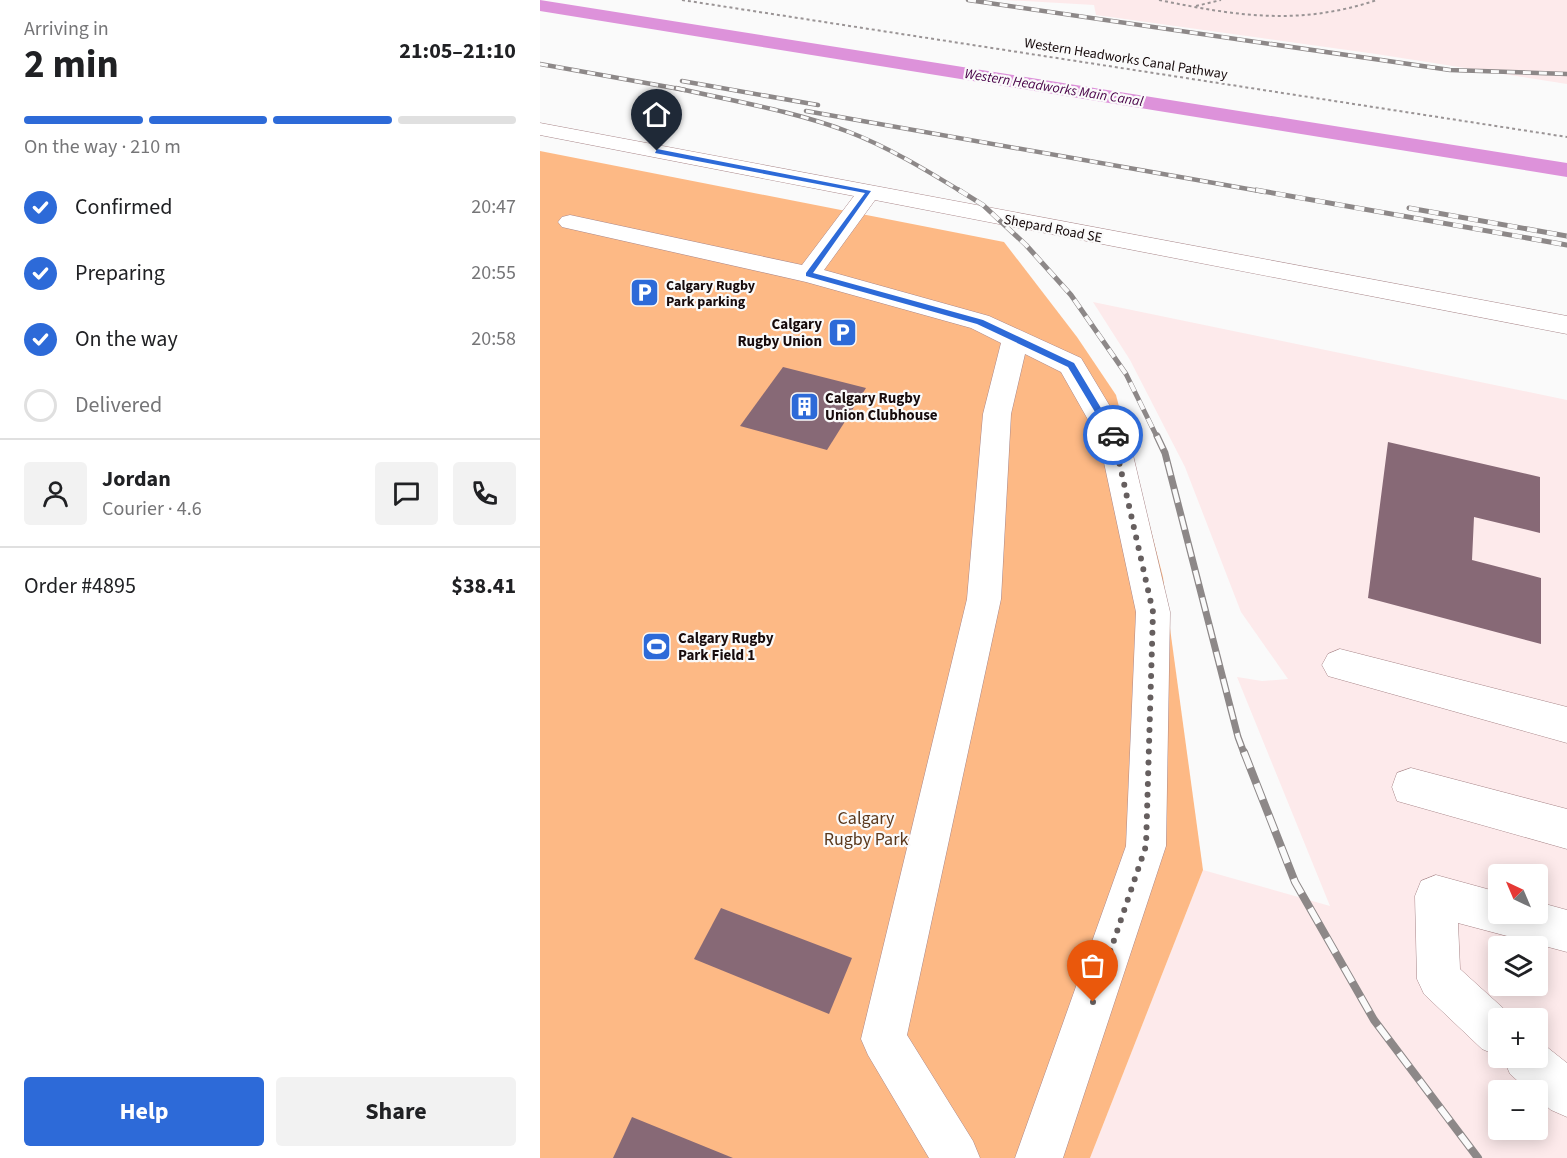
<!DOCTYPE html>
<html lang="en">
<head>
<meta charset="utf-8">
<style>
	body { margin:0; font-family:"Source Sans 3",sans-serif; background:#f2f2f2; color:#202124; height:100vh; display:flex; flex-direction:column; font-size:22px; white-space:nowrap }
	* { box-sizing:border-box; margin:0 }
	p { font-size:20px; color:#757577 }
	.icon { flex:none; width:33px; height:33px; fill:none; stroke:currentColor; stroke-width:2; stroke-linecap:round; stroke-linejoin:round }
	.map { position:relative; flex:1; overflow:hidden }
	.panel { display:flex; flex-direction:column; background:#fff; width:540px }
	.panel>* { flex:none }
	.needle { width:39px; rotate:316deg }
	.buttons { position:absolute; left:948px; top:864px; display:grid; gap:12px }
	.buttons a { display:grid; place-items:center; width:60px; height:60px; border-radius:6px; background:#fff; box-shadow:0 3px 15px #0003; font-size:30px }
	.pin { position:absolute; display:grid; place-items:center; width:51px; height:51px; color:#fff; margin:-62px -26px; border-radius:50% 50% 50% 0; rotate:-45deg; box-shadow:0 0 6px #0007 }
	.pin .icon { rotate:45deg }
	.courier { position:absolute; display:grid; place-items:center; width:60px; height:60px; margin:-30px; border:4px solid #2d6ad8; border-radius:50%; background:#fff; color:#222; box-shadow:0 2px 8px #0007 }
	.headline em { font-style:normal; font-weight:700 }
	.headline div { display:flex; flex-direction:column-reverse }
	.headline { display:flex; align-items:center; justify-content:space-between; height:102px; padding:0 24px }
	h1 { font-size:39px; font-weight:700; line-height:45px }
	.bar { display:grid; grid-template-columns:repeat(4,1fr); gap:9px 6px; align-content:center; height:72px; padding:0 24px }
	.bar i { height:8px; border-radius:4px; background:#e0e0e0 }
	.bar .active { background:#2d6ad8 }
	.bar p { grid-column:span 4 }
	.line { display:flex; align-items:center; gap:15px; padding:0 24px; border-top:2px solid #e0e0e0 }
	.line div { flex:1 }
	.round { display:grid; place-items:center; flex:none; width:63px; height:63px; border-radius:6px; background:#f2f2f2 }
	ol { padding:0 24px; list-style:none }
	li { display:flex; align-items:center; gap:18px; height:66px }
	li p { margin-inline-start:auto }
	li .icon { padding:6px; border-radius:50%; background:#2d6ad8; color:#fff; stroke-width:4 }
	li:last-child { color:#757577 }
	li i { width:33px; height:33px; border:3px solid #e0e0e0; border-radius:50% }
	.primary-button { display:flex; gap:12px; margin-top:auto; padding:12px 24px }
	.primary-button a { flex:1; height:69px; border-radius:6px; background:#2d6ad8; color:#fff; font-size:24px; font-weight:700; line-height:69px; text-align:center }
	.primary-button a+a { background:#f2f2f2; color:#202124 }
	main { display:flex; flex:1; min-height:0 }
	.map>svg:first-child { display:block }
</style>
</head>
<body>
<main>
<section class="panel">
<div class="headline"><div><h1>2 min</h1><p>Arriving in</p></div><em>21:05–21:10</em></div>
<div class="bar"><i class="active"></i><i class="active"></i><i class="active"></i><i></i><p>On the way · 210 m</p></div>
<ol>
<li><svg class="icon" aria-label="check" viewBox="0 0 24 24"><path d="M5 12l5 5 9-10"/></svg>Confirmed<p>20:47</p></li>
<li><svg class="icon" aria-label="check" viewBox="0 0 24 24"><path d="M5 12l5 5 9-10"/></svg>Preparing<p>20:55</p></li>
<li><svg class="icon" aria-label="check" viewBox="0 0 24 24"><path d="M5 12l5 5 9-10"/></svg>On the way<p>20:58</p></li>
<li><i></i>Delivered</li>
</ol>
<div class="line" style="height:108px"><a class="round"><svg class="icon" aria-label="person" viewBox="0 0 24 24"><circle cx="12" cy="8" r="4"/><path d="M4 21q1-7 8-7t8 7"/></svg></a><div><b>Jordan</b><p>Courier · 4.6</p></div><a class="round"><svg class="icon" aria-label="chat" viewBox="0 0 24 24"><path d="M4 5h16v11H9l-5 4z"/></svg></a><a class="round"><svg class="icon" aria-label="phone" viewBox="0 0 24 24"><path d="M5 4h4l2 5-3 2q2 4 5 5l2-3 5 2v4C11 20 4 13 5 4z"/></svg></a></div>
<div class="line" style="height:78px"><div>Order #4895</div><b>$38.41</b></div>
<div class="primary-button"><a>Help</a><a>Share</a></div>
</section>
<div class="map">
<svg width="1027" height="1158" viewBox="0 0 1027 1158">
	<rect width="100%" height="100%" fill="#fafafa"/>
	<g fill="#fdeaeb" fill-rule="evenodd">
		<path d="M 465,0 L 1027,0 L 1027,84 L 836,54 L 556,15 L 554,5 Z"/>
		<path d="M 553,302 L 1027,400 L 1027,1158 L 550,1158 L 663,870 L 790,906 L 697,677 L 722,681 L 748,679 L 701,612 L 645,467 L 590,360 ZM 958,874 L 998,874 L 998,914 L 958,914 ZM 958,946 L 998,946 L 998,986 L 958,986 ZM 958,1018 L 998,1018 L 998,1058 L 958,1058 ZM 958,1090 L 998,1090 L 998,1130 L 958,1130 Z"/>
	</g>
	<path fill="#fdb985" d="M 0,151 L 464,242 L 537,337 L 576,395 L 623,577 L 663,870 L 550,1158 L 0,1158 Z"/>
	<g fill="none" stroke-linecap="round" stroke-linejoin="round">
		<path fill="#dd92da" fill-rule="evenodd" d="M 0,0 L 1027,163 L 1027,177 L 0,11 Z"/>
	</g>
	<g fill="#876976">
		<path d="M 243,367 L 326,388 L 287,450 L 200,426 Z"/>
		<path d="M 848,442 L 1000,477 L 1000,533 L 934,517 L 932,560 L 1001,578 L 1001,644 L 828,598 Z"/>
		<path d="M 181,908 L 312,958 L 289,1014 L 154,959 Z"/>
		<path d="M 92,1117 L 193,1158 L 73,1158 Z"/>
	</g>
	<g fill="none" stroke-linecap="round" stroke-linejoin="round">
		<defs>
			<g id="minor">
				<path d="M 0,123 L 1027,316 L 1027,334 L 335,200 L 284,270 L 449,316 L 541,358 L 589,438 L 630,612 L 626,846 L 523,1158 L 475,1158 L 586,846 L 596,612 L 559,439 L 521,372 L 485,354 L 471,414 L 461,599 L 367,1035 L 433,1141 L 440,1158 L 389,1158 L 328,1055 L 321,1039 L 427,599 L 443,414 L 461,343 L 431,328 L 266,282 L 22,227 L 18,222 L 22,217 L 30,215 L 262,265 L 314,196 L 0,135 Z"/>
				<path d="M 800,649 L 1027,707 L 1027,743 L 788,676 L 782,665 L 788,654 Z"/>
				<path d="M 871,768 L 1027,809 L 1027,849 L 857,801 L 852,787 L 857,773 Z"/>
				<path d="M 896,875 L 958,892 L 958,914 L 998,914 L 998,902 L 1027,910 L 1027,952 L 918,923 L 920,969 L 974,1018 L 958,1018 L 958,1056 L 942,1049 L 884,994 L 877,979 L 875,896 L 881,881 Z"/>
				<path d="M 998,1040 L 1027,1063 L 1027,1117 L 1011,1110 L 998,1099 L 998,1090 L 988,1090 L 970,1074 L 963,1058 L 998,1058 Z"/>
			</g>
		</defs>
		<use href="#minor" stroke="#a9878a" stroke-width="1"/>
		<g stroke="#9a9495" stroke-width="2" stroke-dasharray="3 3" stroke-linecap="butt">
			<path d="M 142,0 L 1027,137"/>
			<path d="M 619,0 C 697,16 759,26 837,0"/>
			<path d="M 656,6 L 681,0"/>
		</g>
		<use href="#minor" fill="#fff" fill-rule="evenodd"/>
		<defs>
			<g id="rail-far3">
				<path d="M 428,0 L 910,70 L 1027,74"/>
				<path d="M 0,64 L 145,90"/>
				<path d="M 142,81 L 278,105"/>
				<path d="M 136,88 C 193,101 254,111 309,132 C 348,147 386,170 422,192"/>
				<path d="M 266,111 L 725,192"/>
			</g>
			<g id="rail-far2">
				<path d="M 419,190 L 443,205 L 486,245 L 531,295 L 586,374 L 617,437"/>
				<path d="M 716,190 L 1027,245"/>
				<path d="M 869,208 L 1027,236"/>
			</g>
			<path id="rail-far1" d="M 617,436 L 625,453 L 698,737 L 704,753"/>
			<path id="rail" d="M 704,752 L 755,882 L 834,1020 L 938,1158"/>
		</defs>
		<use href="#rail-far3" stroke="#8d8888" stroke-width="4.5"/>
		<use href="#rail-far2" stroke="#8d8888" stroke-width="5"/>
		<use href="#rail-far1" stroke="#8d8888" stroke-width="7"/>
		<use href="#rail" stroke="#8d8888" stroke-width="8"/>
		<use href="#rail-far3" stroke="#fafafa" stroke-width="3" stroke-dasharray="8" stroke-linecap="butt"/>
		<use href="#rail-far2" stroke="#fafafa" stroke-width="4" stroke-dasharray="10" stroke-linecap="butt"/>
		<use href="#rail-far1" stroke="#fafafa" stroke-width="4.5" stroke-dasharray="14" stroke-linecap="butt"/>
		<use href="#rail" stroke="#fafafa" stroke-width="6" stroke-dasharray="17" stroke-linecap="butt"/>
	</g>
	<path fill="#2d6ad8" d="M 117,149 L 331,191 L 273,273 L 443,320 L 534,363 L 576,433 L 576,437 L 570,437 L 528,367 L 437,324 L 266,276 L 266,273 L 325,193 L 115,153 Z"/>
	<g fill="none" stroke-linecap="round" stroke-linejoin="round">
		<path stroke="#665f5f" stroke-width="6" stroke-dasharray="0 10.8" d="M 553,1002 L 606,846 L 613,612 L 573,435"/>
	</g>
	<defs>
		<symbol id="parking-square" viewBox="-11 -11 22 22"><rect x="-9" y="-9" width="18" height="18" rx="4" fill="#2d6ad8" stroke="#fafafa"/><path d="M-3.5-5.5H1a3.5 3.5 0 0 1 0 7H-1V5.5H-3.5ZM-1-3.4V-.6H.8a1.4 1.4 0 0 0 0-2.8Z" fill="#fff"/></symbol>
		<symbol id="building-square" viewBox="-11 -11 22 22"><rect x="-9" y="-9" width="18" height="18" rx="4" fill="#2d6ad8" stroke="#fafafa"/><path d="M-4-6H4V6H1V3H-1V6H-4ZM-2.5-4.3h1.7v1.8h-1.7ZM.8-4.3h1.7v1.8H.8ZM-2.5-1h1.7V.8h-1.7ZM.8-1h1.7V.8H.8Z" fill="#fff"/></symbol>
		<symbol id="stadium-square" viewBox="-11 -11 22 22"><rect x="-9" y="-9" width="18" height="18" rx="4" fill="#2d6ad8" stroke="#fafafa"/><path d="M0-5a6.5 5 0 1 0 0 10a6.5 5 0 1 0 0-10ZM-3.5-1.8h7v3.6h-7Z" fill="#fff"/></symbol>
	</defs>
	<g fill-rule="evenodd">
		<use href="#parking-square" x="88" y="276" width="33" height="33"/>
		<use href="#parking-square" x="286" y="316" width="33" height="33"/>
		<use href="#building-square" x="248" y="390" width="33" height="33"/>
		<use href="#stadium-square" x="100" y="630" width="33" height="33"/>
	</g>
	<g text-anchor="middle" stroke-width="4.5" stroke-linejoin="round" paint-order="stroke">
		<g font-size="14" fill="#170b0c" stroke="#fafafa">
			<text transform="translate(586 58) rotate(9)" y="5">Western Headworks Canal Pathway</text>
			<text transform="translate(513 228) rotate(11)" y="5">Shepard Road SE</text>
		</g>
		<g font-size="14" font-style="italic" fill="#490349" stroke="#fafafa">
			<text transform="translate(514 87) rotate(9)" y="5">Western Headworks Main Canal</text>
		</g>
		<g font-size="14" font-weight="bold" fill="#170b0c" stroke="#fafafa" text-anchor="start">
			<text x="126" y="290">Calgary Rugby<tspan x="126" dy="16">Park parking</tspan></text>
		</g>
		<g font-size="15" font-weight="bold" fill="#170b0c" stroke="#fafafa" text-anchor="start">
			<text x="282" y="329" text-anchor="end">Calgary<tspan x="282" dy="17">Rugby Union</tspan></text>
			<text x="285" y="403">Calgary Rugby<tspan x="285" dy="17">Union Clubhouse</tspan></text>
			<text x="138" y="643">Calgary Rugby<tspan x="138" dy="17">Park Field 1</tspan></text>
		</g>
		<g font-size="18" fill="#59371b" stroke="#fafafa">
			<text x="326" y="824">Calgary<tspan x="326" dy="21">Rugby Park</tspan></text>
		</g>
	</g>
</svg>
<div class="buttons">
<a><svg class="needle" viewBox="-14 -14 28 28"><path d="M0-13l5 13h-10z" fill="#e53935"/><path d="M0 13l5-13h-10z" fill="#757577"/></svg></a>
<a><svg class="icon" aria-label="layers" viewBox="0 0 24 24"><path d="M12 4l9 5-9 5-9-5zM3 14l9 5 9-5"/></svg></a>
<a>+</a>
<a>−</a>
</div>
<div class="pin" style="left:553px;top:1002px;background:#ea580c"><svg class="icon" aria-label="bag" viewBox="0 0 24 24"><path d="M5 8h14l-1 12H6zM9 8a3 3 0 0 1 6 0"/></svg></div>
<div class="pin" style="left:117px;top:151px;background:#1f2937"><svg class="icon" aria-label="home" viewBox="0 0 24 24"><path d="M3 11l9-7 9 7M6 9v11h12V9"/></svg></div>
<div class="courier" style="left:573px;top:435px"><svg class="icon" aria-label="car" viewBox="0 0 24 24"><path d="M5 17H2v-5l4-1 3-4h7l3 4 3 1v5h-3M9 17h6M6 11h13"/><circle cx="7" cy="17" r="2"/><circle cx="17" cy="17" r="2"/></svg></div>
</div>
</main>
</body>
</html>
